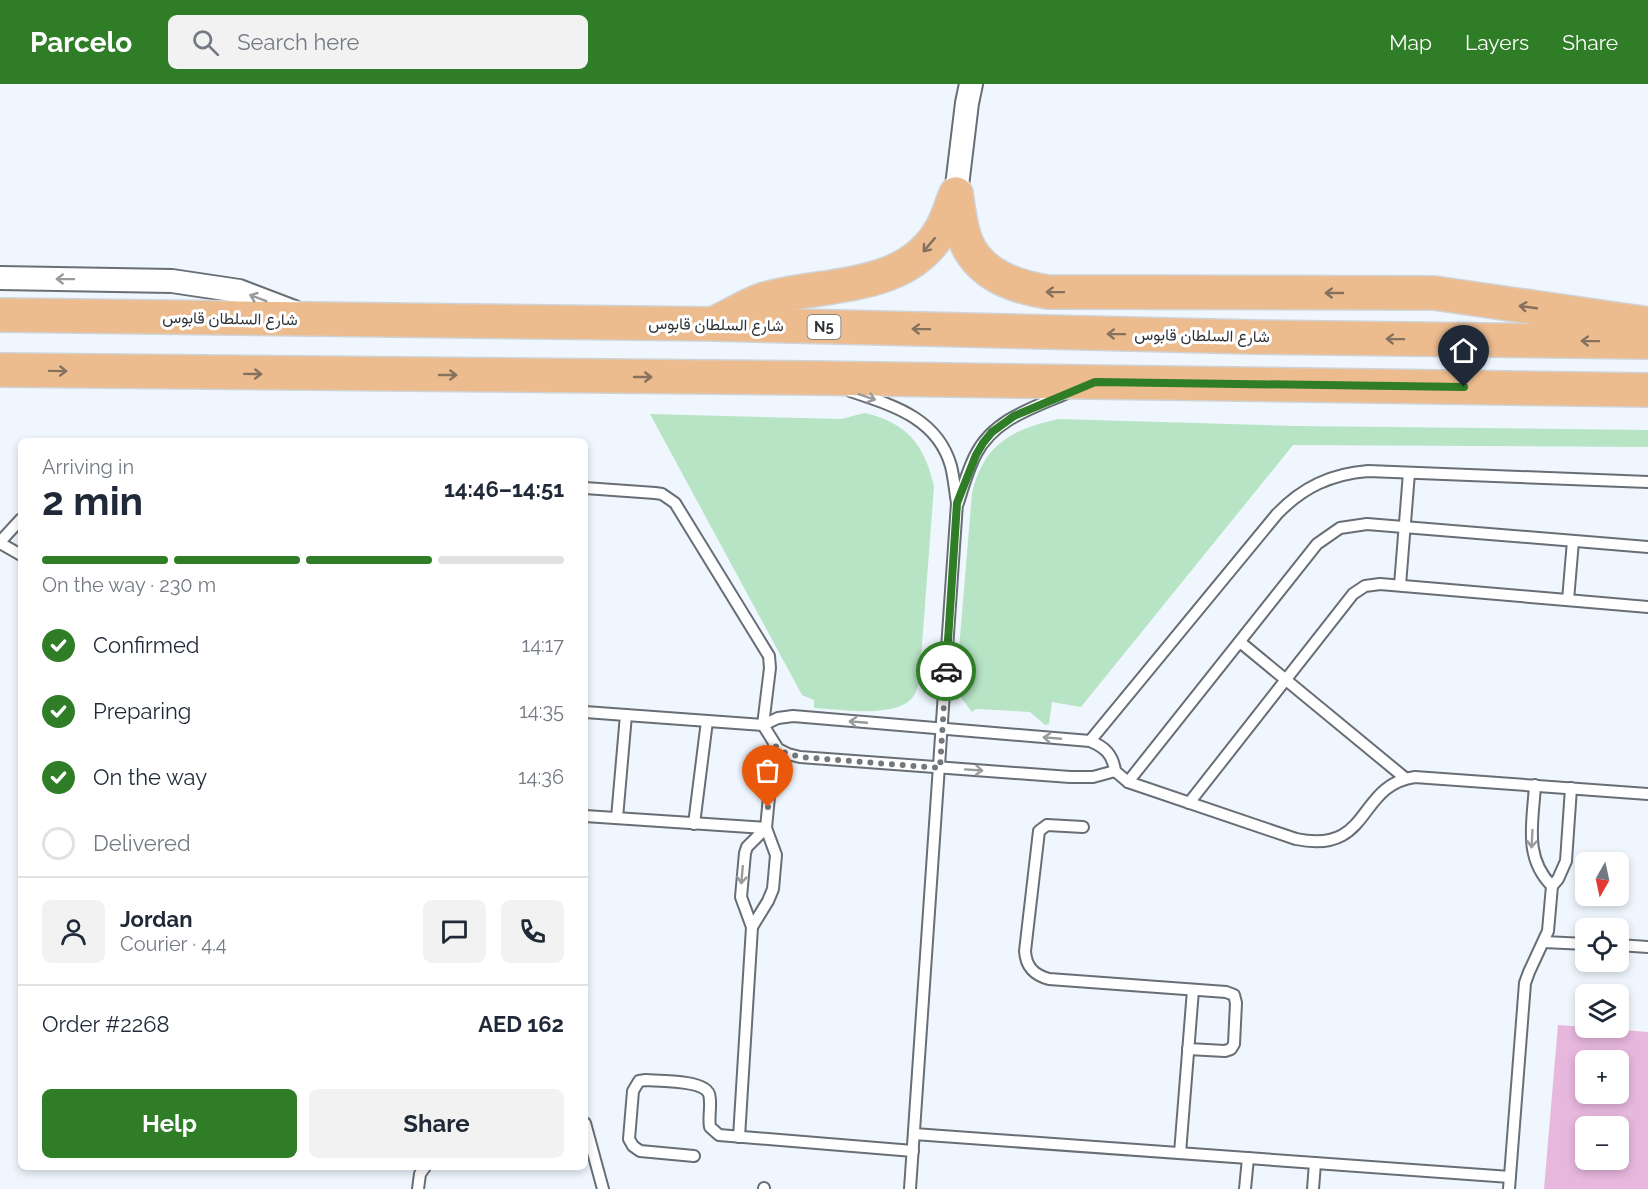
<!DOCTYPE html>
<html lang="en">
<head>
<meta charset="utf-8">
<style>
	body { margin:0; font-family:Raleway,Vazirmatn,sans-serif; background:#f2f2f3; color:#1f2937; height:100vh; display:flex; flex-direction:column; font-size:22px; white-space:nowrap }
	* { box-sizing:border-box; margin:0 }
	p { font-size:20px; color:#747a83 }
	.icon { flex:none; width:33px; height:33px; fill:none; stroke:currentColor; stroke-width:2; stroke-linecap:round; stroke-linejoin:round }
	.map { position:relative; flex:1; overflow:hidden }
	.panel { position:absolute; left:18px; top:354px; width:570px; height:732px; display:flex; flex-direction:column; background:#fff; border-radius:9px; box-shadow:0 3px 9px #0003 }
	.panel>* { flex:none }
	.needle { width:39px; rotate:189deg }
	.controls { position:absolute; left:1575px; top:768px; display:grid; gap:12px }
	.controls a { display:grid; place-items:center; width:54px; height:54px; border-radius:9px; background:#fff; box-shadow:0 3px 9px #0003; font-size:30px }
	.pin { position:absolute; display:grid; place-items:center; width:51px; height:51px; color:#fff; margin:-62px -26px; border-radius:50% 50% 50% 0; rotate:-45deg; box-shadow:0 0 6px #0007 }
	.pin .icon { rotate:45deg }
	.courier { position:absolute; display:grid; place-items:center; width:60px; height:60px; margin:-30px; border:4px solid #2f7d26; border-radius:50%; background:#fff; color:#222; box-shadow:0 2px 8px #0007 }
	.summary em { font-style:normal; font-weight:700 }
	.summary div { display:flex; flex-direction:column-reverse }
	.summary { display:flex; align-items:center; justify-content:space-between; height:102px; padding:0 24px }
	h1 { font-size:39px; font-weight:700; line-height:45px }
	.bar { display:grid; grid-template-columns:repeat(4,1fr); gap:9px 6px; align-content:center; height:72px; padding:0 24px }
	.bar i { height:8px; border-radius:4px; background:#e0e1e3 }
	.bar .selected { background:#2f7d26 }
	.bar p { grid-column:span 4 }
	.line { display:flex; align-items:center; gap:15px; padding:0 24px; border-top:2px solid #e0e1e3 }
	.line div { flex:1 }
	.round { display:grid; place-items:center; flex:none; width:63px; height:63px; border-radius:9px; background:#f2f2f3 }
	ol { padding:0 24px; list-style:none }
	li { display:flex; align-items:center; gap:18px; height:66px }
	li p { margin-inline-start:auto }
	li .icon { padding:6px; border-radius:50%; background:#2f7d26; color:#fff; stroke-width:4 }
	li:last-child { color:#747a83 }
	li i { width:33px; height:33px; border:3px solid #e0e1e3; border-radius:50% }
	.cta { display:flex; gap:12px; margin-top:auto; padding:12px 24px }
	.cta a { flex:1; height:69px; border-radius:9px; background:#2f7d26; color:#fff; font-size:24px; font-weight:700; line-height:69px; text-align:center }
	.cta a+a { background:#f2f2f3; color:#1f2937 }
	header { display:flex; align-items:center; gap:36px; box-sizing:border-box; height:84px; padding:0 30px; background:#2f7d26; color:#fff }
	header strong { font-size:28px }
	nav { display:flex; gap:33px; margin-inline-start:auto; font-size:21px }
	.search { width:420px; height:54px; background:#f2f2f3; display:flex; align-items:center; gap:15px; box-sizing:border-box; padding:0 21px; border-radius:9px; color:#747a83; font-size:22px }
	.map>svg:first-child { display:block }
</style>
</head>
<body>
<header>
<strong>Parcelo</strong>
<div class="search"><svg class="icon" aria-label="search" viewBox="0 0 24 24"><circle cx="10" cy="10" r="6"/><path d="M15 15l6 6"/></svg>Search here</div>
<nav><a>Map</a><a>Layers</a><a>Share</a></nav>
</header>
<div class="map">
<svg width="1648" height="1105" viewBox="0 0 1648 1105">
	<rect width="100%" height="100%" fill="#eff6fe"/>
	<g fill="#b8e4c6">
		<path d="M 865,329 C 907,339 924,360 934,402 L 919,600 C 917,604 915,610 913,613 C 896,635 839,625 814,624 L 814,616 L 802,611 L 650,330 L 841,335 Z"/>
		<path d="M 1059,335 L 1296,342 L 1648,346 L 1648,363 L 1293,361 L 1081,623 L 1052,618 L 1049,640 L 1045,641 L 1030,628 L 976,625 L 972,628 L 957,608 L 956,602 L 972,409 C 984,360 1012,345 1059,335 Z"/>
	</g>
	<path fill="#e7b7de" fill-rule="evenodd" d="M 1558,941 L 1648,948 L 1648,1105 L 1544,1105 ZM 1586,976 L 1618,976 L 1618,1010 L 1586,1010 ZM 1586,1042 L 1618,1042 L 1618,1076 L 1586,1076 Z"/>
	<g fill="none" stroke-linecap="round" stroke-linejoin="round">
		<defs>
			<g id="service">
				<path d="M 850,307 C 891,321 937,333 951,382 C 954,394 955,407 957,419 L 910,1105"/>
				<path d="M 585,404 L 655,409 L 662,410 L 675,419 L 769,572 L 770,584 L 763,641 L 778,665 L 788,670 L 800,673 L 1070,693 L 1093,693 L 1115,687"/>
				<path d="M 958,419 C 963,403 968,385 976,370 C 994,335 1033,324 1067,309"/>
				<path d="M 0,458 L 21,435"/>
				<path d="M 0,459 L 21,471"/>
				<path d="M 1400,501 L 1409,389"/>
				<path d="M 1568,516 L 1573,457"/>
				<path d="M 1240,558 L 1405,694"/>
				<path d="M 585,628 L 763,641 L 778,634 L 793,632 L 1090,657 C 1105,663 1113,671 1115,687 L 1128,698 L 1296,755 C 1372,771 1356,701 1415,693 L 1648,710"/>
				<path d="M 1090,657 L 1277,430 C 1303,403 1331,390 1368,387 L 1648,398"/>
				<path d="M 1128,698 L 1317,460 L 1340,444 L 1367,440 L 1648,463"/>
				<path d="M 1535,701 C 1533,738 1523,773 1552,802"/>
				<path d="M 1189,719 L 1353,510 L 1365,502 L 1380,500 L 1648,523"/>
				<path d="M 585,732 L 766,744"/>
				<path d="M 617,734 L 626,631"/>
				<path d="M 694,740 L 707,637"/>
				<path d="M 1083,743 L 1047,741 L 1039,747 L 1025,867 C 1026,883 1034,891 1049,895 L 1226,908 L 1234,911 L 1236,919 L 1234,960 L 1231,965 L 1225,967 L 1188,965"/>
				<path d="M 752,843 L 768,817 L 773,805 L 776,771 L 766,744 L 774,661"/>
				<path d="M 1544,858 L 1586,860"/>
				<path d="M 1618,861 L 1648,863"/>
				<path d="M 585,1039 L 603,1105"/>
				<path d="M 914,1050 L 1510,1093"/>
				<path d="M 739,1053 L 752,843 L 741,813 L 745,769 L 747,763 L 766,744"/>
				<path d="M 1180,1069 L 1193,906"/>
				<path d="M 694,1072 L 640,1067 L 633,1062 L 629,1055 L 633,1007 L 639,997 L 646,996 C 660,997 704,996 709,1010 C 712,1020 708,1033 710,1043 L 719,1051 L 913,1067"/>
				<path d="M 418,1105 L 420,1090 L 425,1083"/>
				<path d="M 764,1105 L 764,1104"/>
				<path d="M 1245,1105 L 1248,1074"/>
				<path d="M 1313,1105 L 1315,1079"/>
				<path d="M 1509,1105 L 1525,899 L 1529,888 L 1548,847 L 1552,802 L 1558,795 L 1566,777 L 1571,704"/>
			</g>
			<g id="minor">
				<path d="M 956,110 L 967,19 L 971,0"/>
				<path d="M 0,194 L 172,197 L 239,207 L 294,228"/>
			</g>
			<g id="trunk">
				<path d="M 956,110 C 959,127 960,145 967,160 C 982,192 1016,203 1048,208 L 1434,209 L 1648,240"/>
				<path d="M 0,231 L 714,240 L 1253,253 L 1648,258"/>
				<path d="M 719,237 C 734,230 749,220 765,215 C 825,198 908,208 942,144 C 948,134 951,121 956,110"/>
				<path d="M 0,286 L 811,294 L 1648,306"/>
			</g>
		</defs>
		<use href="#service" stroke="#676e76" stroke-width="14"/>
		<use href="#minor" stroke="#676e76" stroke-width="26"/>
		<use href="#trunk" stroke="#d1d2d3" stroke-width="36"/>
		<use href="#service" stroke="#fff" stroke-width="10"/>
		<use href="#minor" stroke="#fff" stroke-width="22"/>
		<use href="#trunk" stroke="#ecbc8e" stroke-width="33"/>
	</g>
	<defs><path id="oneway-shaft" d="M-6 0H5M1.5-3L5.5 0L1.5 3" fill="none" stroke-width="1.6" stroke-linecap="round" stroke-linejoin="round" transform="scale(1.5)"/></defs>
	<g stroke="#85715e">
		<use href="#oneway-shaft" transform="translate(929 161) rotate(130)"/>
		<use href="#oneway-shaft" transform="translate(1055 208) rotate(-179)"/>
		<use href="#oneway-shaft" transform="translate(1334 209) rotate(-180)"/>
		<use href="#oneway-shaft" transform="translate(1528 223) rotate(-172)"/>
		<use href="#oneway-shaft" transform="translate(921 245) rotate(-179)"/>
		<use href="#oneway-shaft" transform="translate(1116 250) rotate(-179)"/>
		<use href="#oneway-shaft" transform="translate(1395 255) rotate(-179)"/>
		<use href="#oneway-shaft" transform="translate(1590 257) rotate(-179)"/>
		<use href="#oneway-shaft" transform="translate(58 287) rotate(1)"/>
		<use href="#oneway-shaft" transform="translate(253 290) rotate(1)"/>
		<use href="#oneway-shaft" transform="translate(448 291)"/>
		<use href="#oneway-shaft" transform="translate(643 293)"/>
	</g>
	<g stroke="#989a9b">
		<use href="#oneway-shaft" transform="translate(65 195) rotate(-179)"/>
		<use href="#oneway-shaft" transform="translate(258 214) rotate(-159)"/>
		<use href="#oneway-shaft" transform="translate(867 313) rotate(19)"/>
		<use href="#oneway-shaft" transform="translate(858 638) rotate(-175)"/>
		<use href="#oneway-shaft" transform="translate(1052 654) rotate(-175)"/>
		<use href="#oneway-shaft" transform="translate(974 686) rotate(4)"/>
		<use href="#oneway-shaft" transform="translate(1532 755) rotate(93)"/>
		<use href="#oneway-shaft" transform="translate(742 791) rotate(95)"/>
	</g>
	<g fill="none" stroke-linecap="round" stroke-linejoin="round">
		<path stroke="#73787d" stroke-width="6" stroke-dasharray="0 10.8" d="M 768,723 L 774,661 L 783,668 L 800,673 L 940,684 L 946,587"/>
		<path stroke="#2f7d26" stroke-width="8" d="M 946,587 L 957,419 L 976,371 L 983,359 L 992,348 L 1014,332 L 1095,298 L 1464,303"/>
	</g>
	<g text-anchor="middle" stroke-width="6" stroke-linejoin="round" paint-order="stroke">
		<rect fill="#fff" stroke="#6e7173" stroke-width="1.5" x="807.5" y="231" width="33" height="24" rx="4.5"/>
		<g font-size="15" font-weight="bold" fill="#303437">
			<text x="824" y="248">N5</text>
		</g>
		<g font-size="16" fill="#303437" stroke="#fff">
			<text transform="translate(230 234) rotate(1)" y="6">شارع السلطان قابوس</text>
			<text transform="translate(716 240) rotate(1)" y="6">شارع السلطان قابوس</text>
			<text transform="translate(1202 251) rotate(1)" y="6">شارع السلطان قابوس</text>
		</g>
	</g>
</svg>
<div class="controls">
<a><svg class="needle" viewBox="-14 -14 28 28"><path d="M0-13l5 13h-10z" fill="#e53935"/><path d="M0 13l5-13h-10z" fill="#747a83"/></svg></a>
<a><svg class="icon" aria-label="locate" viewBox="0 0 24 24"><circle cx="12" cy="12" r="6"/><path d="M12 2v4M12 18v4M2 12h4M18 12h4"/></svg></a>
<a><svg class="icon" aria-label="layers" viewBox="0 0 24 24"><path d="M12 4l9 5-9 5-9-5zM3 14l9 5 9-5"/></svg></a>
<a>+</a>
<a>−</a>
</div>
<div class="pin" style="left:768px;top:723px;background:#ea580c"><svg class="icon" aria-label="bag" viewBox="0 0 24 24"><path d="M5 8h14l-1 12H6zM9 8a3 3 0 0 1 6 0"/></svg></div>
<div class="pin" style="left:1464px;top:303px;background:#1f2937"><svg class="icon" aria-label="home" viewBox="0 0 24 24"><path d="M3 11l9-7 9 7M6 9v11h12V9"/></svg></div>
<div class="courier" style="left:946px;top:587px"><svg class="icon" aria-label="car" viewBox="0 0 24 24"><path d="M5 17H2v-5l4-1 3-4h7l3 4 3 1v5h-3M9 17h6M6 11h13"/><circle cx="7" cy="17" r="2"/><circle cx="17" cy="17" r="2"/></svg></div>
<section class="panel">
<div class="summary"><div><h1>2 min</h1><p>Arriving in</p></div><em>14:46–14:51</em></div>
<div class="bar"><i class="selected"></i><i class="selected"></i><i class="selected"></i><i></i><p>On the way · 230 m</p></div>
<ol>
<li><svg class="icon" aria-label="check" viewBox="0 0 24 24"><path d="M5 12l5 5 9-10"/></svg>Confirmed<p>14:17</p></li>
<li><svg class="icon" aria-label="check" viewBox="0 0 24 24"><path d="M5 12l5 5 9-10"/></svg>Preparing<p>14:35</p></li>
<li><svg class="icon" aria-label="check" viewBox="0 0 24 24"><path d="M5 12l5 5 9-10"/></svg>On the way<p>14:36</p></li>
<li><i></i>Delivered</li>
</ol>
<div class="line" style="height:108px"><a class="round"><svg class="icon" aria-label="person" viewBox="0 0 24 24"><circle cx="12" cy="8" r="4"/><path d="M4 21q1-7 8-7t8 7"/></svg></a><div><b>Jordan</b><p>Courier · 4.4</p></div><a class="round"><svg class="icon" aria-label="chat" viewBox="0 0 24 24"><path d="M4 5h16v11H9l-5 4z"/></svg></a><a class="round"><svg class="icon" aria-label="phone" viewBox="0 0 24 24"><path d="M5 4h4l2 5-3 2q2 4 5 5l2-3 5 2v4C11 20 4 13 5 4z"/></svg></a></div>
<div class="line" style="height:78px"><div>Order #2268</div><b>AED 162</b></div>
<div class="cta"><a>Help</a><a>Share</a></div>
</section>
</div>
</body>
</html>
